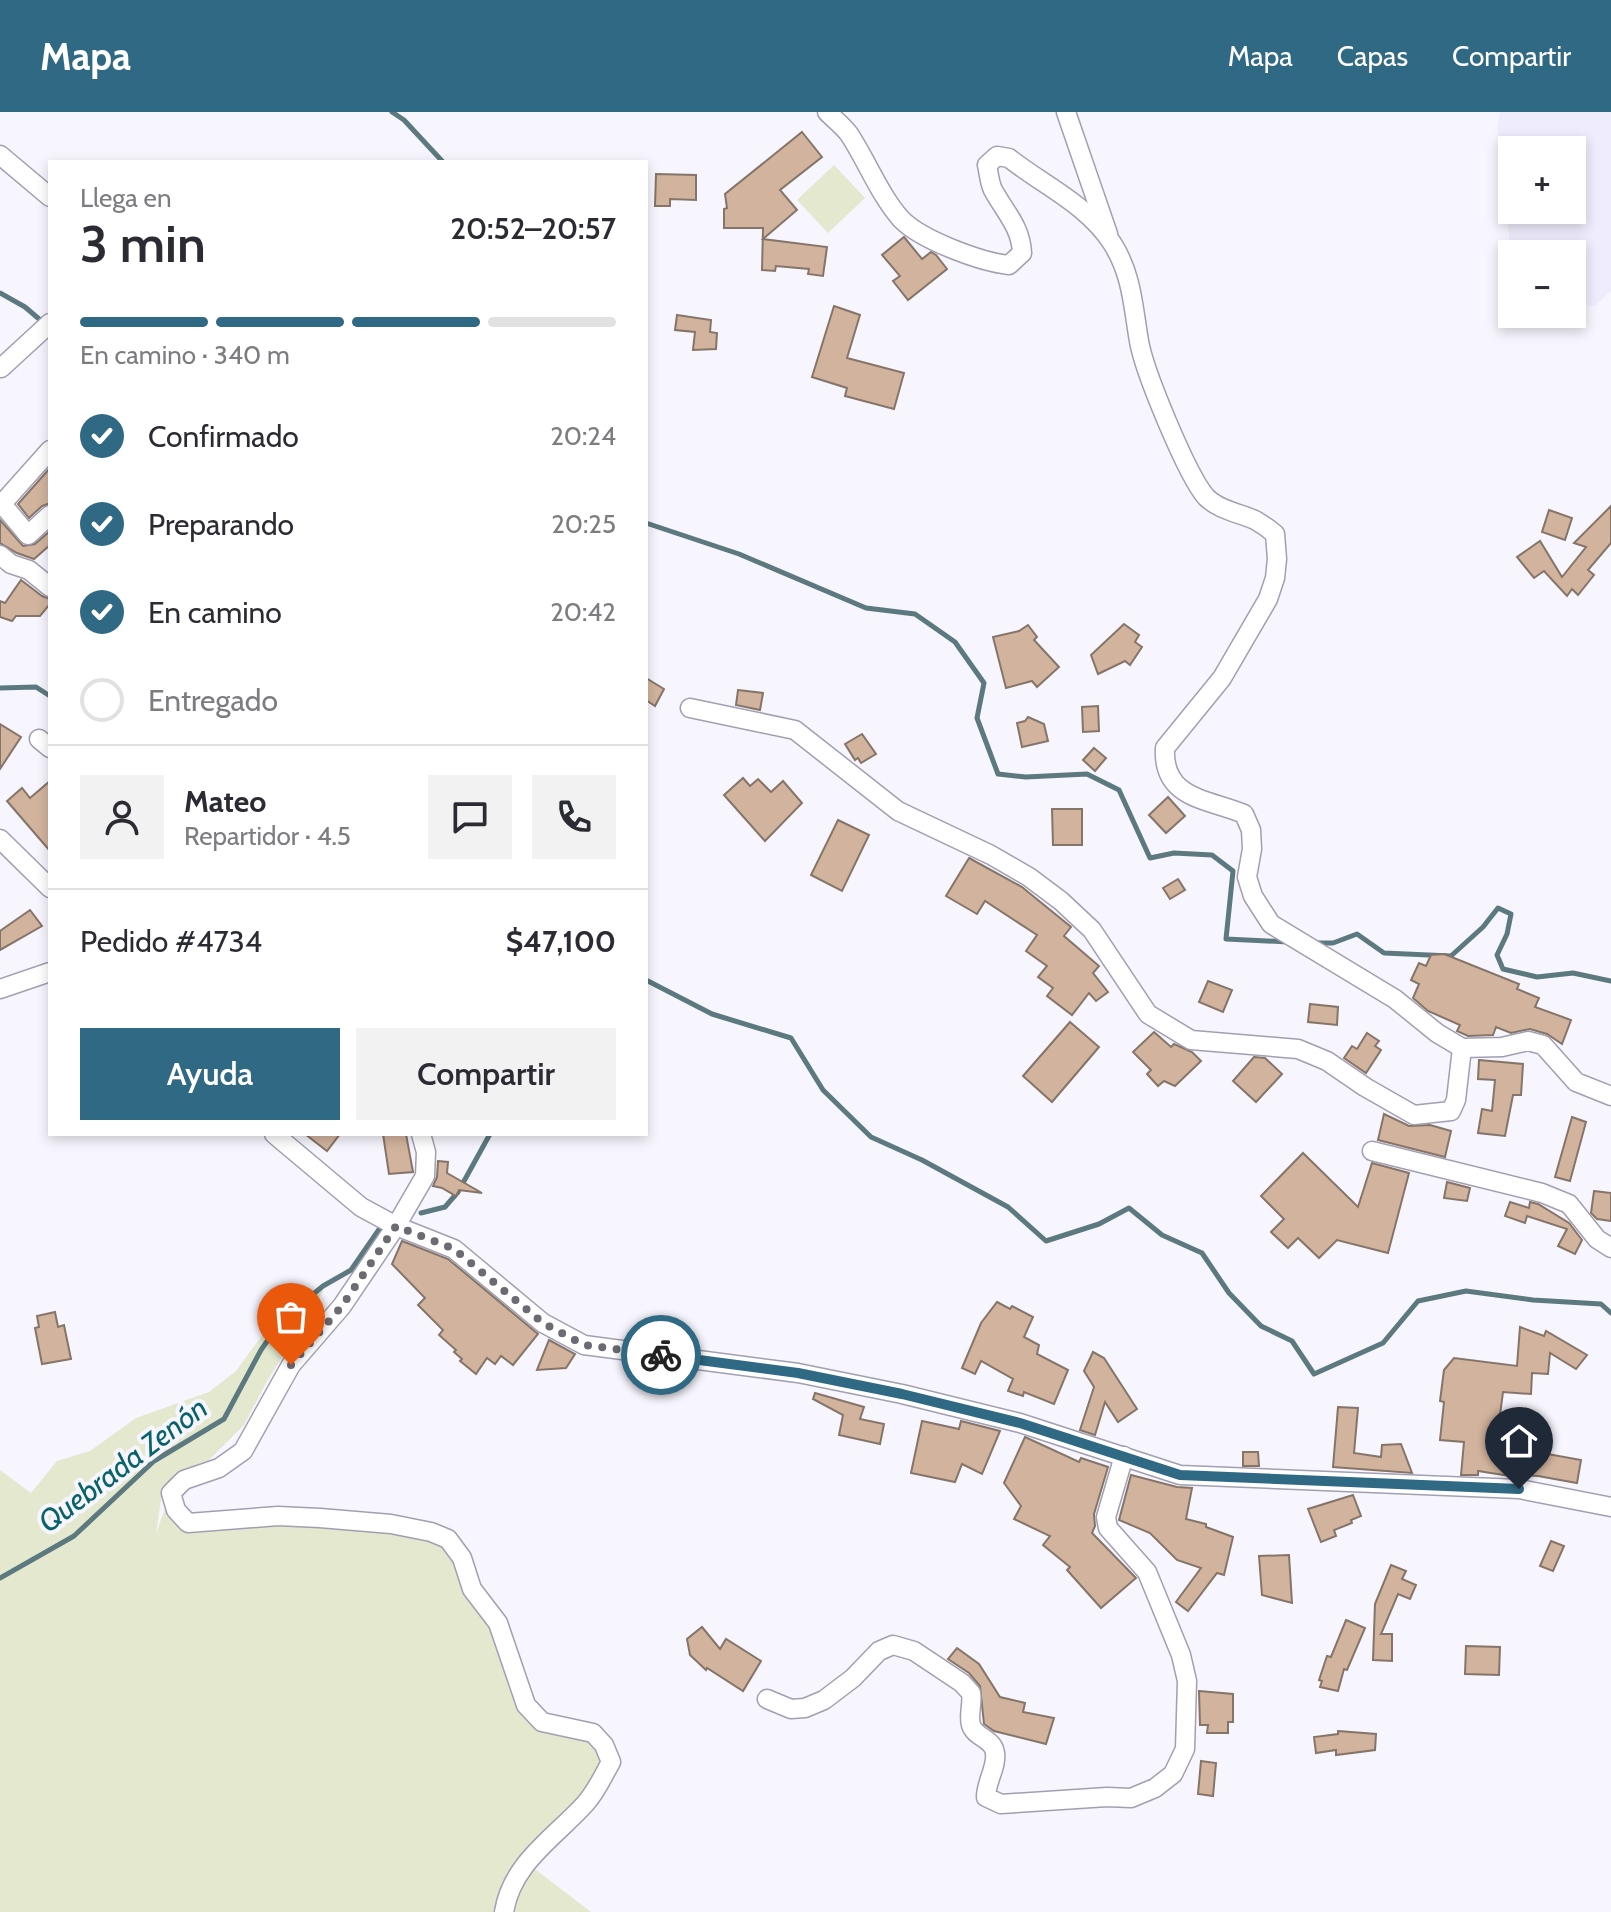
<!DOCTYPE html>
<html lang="es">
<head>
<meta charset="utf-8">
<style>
	body { margin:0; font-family:Cabin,sans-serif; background:#f2f2f3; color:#2b2b33; height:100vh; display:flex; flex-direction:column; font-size:30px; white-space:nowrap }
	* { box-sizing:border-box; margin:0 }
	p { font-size:26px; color:#7c7c81 }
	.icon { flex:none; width:44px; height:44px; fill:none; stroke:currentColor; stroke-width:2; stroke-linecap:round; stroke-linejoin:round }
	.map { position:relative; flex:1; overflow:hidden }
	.panel { position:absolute; left:48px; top:48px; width:600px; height:976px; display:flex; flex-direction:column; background:#fff; border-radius:0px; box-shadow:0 4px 12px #0003 }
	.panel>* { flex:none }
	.tools { position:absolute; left:1498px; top:24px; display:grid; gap:16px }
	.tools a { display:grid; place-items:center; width:88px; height:88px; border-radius:0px; background:#fff; box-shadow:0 4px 12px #0003; font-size:40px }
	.pin { position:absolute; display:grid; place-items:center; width:68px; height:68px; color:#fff; margin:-82px -34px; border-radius:50% 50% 50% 0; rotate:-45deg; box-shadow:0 0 8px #0007 }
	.pin .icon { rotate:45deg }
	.courier { position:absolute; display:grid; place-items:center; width:80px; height:80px; margin:-40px; border:6px solid #306983; border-radius:50%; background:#fff; color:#222; box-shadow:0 2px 10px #0007 }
	.overview em { font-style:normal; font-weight:600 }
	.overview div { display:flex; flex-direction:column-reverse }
	.overview { display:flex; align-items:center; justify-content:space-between; height:136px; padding:0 32px }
	h1 { font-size:52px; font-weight:600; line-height:60px }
	.bar { display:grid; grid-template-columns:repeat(4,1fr); gap:12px 8px; align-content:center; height:96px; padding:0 32px }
	.bar i { height:10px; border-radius:6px; background:#e1e1e2 }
	.bar .selected { background:#306983 }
	.bar p { grid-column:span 4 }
	.line { display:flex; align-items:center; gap:20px; padding:0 32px; border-top:2px solid #e1e1e2 }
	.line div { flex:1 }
	.round { display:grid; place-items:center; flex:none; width:84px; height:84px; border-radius:0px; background:#f2f2f3 }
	ol { padding:0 32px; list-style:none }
	li { display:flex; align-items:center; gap:24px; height:88px }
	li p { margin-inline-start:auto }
	li .icon { padding:8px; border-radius:50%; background:#306983; color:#fff; stroke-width:4 }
	li:last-child { color:#7c7c81 }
	li i { width:44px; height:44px; border:4px solid #e1e1e2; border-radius:50% }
	.button { display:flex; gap:16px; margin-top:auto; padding:16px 32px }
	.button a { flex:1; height:92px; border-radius:0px; background:#306983; color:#fff; font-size:32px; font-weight:600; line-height:92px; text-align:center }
	.button a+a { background:#f2f2f3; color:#2b2b33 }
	header { display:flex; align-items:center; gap:48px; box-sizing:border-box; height:112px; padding:0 40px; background:#306983; color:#fff }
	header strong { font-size:38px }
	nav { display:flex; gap:44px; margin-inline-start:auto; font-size:28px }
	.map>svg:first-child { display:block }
</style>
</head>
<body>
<header>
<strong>Mapa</strong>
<nav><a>Mapa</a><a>Capas</a><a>Compartir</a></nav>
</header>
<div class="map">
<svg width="1611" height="1800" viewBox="0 0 1611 1800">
	<rect width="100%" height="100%" fill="#f7f5fd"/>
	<path fill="#efecfd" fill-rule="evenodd" d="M 1500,0 L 1611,0 L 1611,179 L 1595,194 L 1572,192 L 1572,142 L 1512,142 L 1512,150 L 1497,16 ZM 1512,38 L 1572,38 L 1572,98 L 1512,98 Z"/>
	<g fill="#e3e8cf">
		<path d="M 834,53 L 865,86 L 828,121 L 797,88 Z"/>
		<path d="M 320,1174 L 323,1179 L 266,1271 L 244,1313 L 209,1348 L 176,1360 L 162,1381 L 156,1421 L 171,1381 L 188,1411 L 278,1404 L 448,1427 L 542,1610 L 593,1621 L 611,1650 L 527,1751 L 591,1800 L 0,1800 L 0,1358 L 31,1381 L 57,1349 L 90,1339 L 136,1306 L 209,1280 L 236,1259 L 280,1199 Z"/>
	</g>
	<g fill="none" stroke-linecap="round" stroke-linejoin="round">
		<g stroke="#5c797f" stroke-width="5">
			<path d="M 392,0 L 404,8 L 443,50"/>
			<path d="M 0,181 L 25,195 L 45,212"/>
			<path d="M 646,411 L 739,442 L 866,496 L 915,502 L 955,530 L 984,571 L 977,606 L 998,662 L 1026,665 L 1087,662 L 1119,678 L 1150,746 L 1174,741 L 1212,743 L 1233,759 L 1226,827 L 1289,830"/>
			<path d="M 0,576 L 36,575 L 50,584"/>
			<path d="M 1315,831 L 1333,831 L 1357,822 L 1384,841 L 1451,844 L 1483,815 L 1498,796 L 1511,802 L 1507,822 L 1497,843 L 1503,857 L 1537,865 L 1573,861 L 1611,869"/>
			<path d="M 646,868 L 712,902 L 791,926 L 823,978 L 871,1025 L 922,1048 L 1008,1095 L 1046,1129 L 1099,1112 L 1129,1096 L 1162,1123 L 1202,1141 L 1229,1181 L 1261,1214 L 1292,1229 L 1314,1262 L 1383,1231 L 1418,1189 L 1466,1179 L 1533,1188 L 1601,1192 L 1611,1201"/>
			<path d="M 421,1101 L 445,1095 L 458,1080 L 490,1022"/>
			<path d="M 0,1466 L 74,1424 L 154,1349 L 224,1307 L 261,1238 L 281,1209 L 323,1174 L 351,1158 L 380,1116"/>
		</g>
	</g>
	<g fill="#d2b49e" stroke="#857569" stroke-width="2">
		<path d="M 802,20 L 822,45 L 780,78 L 797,98 L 763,127 L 827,135 L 823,164 L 808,162 L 809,157 L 776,154 L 775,159 L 762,158 L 763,116 L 724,116 L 724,97 L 727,96 L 725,82 Z"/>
		<path d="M 656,62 L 696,63 L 696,88 L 670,87 L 670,94 L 655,94 Z"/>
		<path d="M 904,125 L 922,147 L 931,140 L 936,143 L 947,157 L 908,188 L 893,169 L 900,164 L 882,143 Z"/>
		<path d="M 834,194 L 860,203 L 847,246 L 904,261 L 894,297 L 845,284 L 847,276 L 812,265 Z"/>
		<path d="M 677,203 L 711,208 L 710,220 L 717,221 L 716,237 L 693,238 L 695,220 L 675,218 Z"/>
		<path d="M 50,356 L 50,391 L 42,394 L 29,406 L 18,392 Z"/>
		<path d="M 1611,394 L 1611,431 L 1588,458 L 1594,463 L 1578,483 L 1572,477 L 1567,484 L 1544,459 L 1534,466 L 1517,445 L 1540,429 L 1562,465 L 1586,435 L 1574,431 Z"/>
		<path d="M 1549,398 L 1572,406 L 1565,428 L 1542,420 Z"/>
		<path d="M 0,408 L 23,434 L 35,432 L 50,419 L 50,433 L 34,447 L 17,441 L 0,431 Z"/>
		<path d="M 21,468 L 42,484 L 50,487 L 50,492 L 40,504 L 16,504 L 12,509 L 0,505 L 0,489 L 5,491 Z"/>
		<path d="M 1124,512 L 1139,523 L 1135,530 L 1142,535 L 1130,553 L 1125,549 L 1098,562 L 1091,543 Z"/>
		<path d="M 1028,513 L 1037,525 L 1034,528 L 1059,555 L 1037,575 L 1032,569 L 1006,576 L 993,525 L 1019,519 Z"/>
		<path d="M 646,566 L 664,577 L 655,594 L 646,588 Z"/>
		<path d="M 738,578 L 763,581 L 760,598 L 736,593 Z"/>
		<path d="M 1098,594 L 1099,619 L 1083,620 L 1082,595 Z"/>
		<path d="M 1028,605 L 1044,612 L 1048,629 L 1022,635 L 1017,611 L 1025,609 Z"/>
		<path d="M 0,612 L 21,625 L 0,657 Z"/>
		<path d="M 862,622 L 876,642 L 861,651 L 858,646 L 855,648 L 845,632 Z"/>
		<path d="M 1094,636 L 1106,646 L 1095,659 L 1083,648 Z"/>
		<path d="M 743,666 L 750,674 L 758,667 L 771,680 L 783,669 L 802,691 L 765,729 L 724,683 Z"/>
		<path d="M 50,669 L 50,739 L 7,689 L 22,676 L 30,686 Z"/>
		<path d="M 1168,685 L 1185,704 L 1166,721 L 1149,703 Z"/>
		<path d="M 1052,697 L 1082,697 L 1082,733 L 1053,733 Z"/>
		<path d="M 838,708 L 869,723 L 842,779 L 811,763 Z"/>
		<path d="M 969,746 L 1022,775 L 1071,815 L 1064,824 L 1099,854 L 1093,861 L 1108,880 L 1096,889 L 1089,881 L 1072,903 L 1047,884 L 1053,876 L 1038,865 L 1047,854 L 1026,839 L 1037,823 L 985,789 L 977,802 L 946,784 Z"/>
		<path d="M 1178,767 L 1185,778 L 1170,787 L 1163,776 Z"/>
		<path d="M 30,798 L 42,814 L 0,838 L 0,819 Z"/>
		<path d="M 1444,842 L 1519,872 L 1517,877 L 1539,886 L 1535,895 L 1571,908 L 1562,932 L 1547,922 L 1530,917 L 1511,921 L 1496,915 L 1493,923 L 1468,924 L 1457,919 L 1460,913 L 1428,899 L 1413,886 L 1419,872 L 1411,868 L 1419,851 L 1426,854 L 1431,843 Z"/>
		<path d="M 1208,869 L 1232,878 L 1223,900 L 1199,890 Z"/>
		<path d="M 1310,892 L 1338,895 L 1337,913 L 1308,910 Z"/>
		<path d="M 1070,910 L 1099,935 L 1052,990 L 1023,964 Z"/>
		<path d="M 1154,920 L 1171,935 L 1174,932 L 1192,940 L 1201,949 L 1175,974 L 1164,969 L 1158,974 L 1147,962 L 1151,958 L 1133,940 Z"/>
		<path d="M 1367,921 L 1379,929 L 1375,934 L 1381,938 L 1366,961 L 1344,946 L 1352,934 L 1357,937 Z"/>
		<path d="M 1254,945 L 1265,946 L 1282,962 L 1256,990 L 1233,969 Z"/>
		<path d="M 1479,948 L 1523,952 L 1521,983 L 1513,983 L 1505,1024 L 1478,1021 L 1482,997 L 1492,999 L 1495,968 L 1478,967 Z"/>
		<path d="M 1384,1002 L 1409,1014 L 1430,1013 L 1451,1019 L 1445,1045 L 1378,1028 Z"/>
		<path d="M 1572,1005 L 1586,1010 L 1570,1069 L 1555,1065 Z"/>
		<path d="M 305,1022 L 340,1022 L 327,1039 Z"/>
		<path d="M 383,1022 L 406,1022 L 413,1060 L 389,1062 Z"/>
		<path d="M 1303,1041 L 1358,1095 L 1372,1051 L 1409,1061 L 1388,1141 L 1337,1128 L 1319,1146 L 1298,1126 L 1288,1136 L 1271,1120 L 1284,1107 L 1261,1084 Z"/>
		<path d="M 438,1049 L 448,1050 L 447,1061 L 482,1081 L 459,1078 L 456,1084 L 442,1076 L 433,1074 L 437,1065 Z"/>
		<path d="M 1447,1070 L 1470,1076 L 1467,1089 L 1444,1086 Z"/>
		<path d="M 1594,1079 L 1611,1081 L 1611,1109 L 1597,1107 L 1591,1101 Z"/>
		<path d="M 1510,1090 L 1529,1096 L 1530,1090 L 1538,1092 L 1569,1111 L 1582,1128 L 1575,1142 L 1558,1134 L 1567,1117 L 1527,1104 L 1525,1111 L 1505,1104 Z"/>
		<path d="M 402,1129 L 448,1147 L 538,1222 L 513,1253 L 501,1244 L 495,1252 L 487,1246 L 476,1262 L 460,1249 L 462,1247 L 454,1240 L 456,1238 L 439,1223 L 443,1218 L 418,1193 L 425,1186 L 392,1152 Z"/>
		<path d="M 997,1190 L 1010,1197 L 1012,1194 L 1033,1205 L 1024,1225 L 1039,1233 L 1037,1242 L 1068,1258 L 1054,1292 L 1024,1280 L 1023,1284 L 1008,1279 L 1013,1267 L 981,1249 L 975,1262 L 962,1256 L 981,1211 Z"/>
		<path d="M 55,1200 L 58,1215 L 64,1213 L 71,1247 L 42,1252 L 35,1216 L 39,1215 L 37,1204 Z"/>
		<path d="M 1520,1215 L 1544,1224 L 1546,1219 L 1587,1243 L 1576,1257 L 1550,1241 L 1548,1262 L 1532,1261 L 1531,1282 L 1503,1280 L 1499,1310 L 1545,1315 L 1542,1341 L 1581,1348 L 1577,1371 L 1538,1364 L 1519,1363 L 1516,1365 L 1478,1359 L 1478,1363 L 1461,1363 L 1464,1330 L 1440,1328 L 1444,1290 L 1440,1289 L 1444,1258 L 1454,1246 L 1517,1254 Z"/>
		<path d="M 549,1228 L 575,1242 L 566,1256 L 537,1258 Z"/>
		<path d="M 1093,1240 L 1104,1246 L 1137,1297 L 1118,1310 L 1105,1290 L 1095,1323 L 1080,1318 L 1094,1275 L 1084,1259 Z"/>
		<path d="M 815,1281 L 864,1295 L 860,1307 L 884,1312 L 880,1332 L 839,1323 L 843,1303 L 813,1287 Z"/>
		<path d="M 1338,1295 L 1358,1296 L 1354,1341 L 1381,1345 L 1382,1333 L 1401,1332 L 1412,1361 L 1333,1355 Z"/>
		<path d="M 922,1309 L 959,1317 L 961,1309 L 1000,1319 L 982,1362 L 962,1352 L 955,1370 L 911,1361 Z"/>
		<path d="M 1025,1325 L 1079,1350 L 1081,1346 L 1108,1355 L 1094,1402 L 1095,1414 L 1092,1421 L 1136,1466 L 1101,1496 L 1067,1458 L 1070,1455 L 1043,1433 L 1050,1424 L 1014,1407 L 1021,1394 L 1004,1371 Z"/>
		<path d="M 1243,1340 L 1258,1340 L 1259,1354 L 1243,1354 Z"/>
		<path d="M 1131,1363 L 1177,1375 L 1192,1376 L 1186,1407 L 1206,1412 L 1206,1415 L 1233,1425 L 1224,1463 L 1217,1461 L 1188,1499 L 1176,1490 L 1201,1456 L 1177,1448 L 1150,1421 L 1119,1408 Z"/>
		<path d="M 1353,1383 L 1361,1404 L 1351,1408 L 1352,1411 L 1334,1418 L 1336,1424 L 1321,1430 L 1308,1397 Z"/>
		<path d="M 1551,1429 L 1564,1434 L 1553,1459 L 1540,1454 Z"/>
		<path d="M 1289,1443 L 1292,1491 L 1262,1483 L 1259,1444 Z"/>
		<path d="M 1391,1453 L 1406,1459 L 1402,1467 L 1416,1473 L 1410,1487 L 1398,1482 L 1381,1522 L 1392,1522 L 1392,1549 L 1373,1548 L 1375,1492 Z"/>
		<path d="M 1346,1508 L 1365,1516 L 1347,1558 L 1344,1557 L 1338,1579 L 1320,1575 L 1322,1569 L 1319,1568 L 1327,1544 L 1331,1545 Z"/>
		<path d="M 702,1515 L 720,1537 L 726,1527 L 761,1549 L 743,1579 L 707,1556 L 706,1558 L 690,1543 L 687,1527 Z"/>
		<path d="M 1466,1534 L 1500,1535 L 1499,1563 L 1465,1562 Z"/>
		<path d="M 957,1536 L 979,1552 L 1000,1585 L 1025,1591 L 1023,1600 L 1054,1606 L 1046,1632 L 994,1619 L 984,1612 L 980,1574 L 969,1561 L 948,1547 Z"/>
		<path d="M 1199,1579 L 1233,1582 L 1233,1610 L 1228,1610 L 1228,1621 L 1207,1621 L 1208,1613 L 1200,1613 Z"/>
		<path d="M 1338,1619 L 1376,1622 L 1375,1638 L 1336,1643 L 1336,1638 L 1316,1641 L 1314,1625 L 1338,1622 Z"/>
		<path d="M 1201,1649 L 1216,1651 L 1213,1684 L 1198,1682 Z"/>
	</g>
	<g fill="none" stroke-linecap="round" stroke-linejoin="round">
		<defs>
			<g id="minor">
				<path d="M 827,0 C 834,7 843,14 849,22 C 867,49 879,82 901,107 C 921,128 981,150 1009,153 L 1022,141 C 1021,115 1005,100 993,78 C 989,70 989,61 987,53 L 997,44 L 1009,46 C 1043,73 1088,93 1112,131 C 1132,162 1133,194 1139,229 C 1144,259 1187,363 1206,385 C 1219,398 1239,401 1255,408 C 1262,412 1269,417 1275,422 L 1277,447 L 1275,466 L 1268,487 L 1222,566 L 1165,636 C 1162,687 1208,687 1244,702 L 1251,718 L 1252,737 L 1247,765 L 1253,784 L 1271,812 L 1395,887 L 1437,921 L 1462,936 L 1502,935 L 1528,929 L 1543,933 L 1576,970 L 1611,984"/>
				<path d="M 1066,0 L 1108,122"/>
				<path d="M 0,43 L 50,85"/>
				<path d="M 1,256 L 50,211"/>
				<path d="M 2,392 L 28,423 L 50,403"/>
				<path d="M 0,394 L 50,338"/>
				<path d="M 0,443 L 11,452 L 29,458 L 50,475"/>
				<path d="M 690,596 L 795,618 L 898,699 L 991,743 L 1029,765 L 1061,789 L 1092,818 L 1148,902 L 1191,928 L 1298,937 L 1327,949 L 1365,975 L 1414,1003 L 1451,999 L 1456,988 L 1462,936"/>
				<path d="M 39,627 L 50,636"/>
				<path d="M 0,727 L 50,776"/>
				<path d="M 0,877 L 50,860"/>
				<path d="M 274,1022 L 361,1095 L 396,1114 L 454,1137 L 543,1211 L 584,1233 L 798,1261 L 902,1282 L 1020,1311 L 1180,1363 L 1519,1377 L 1611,1395"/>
				<path d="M 421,1022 L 426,1040 L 425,1064 L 396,1114 L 342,1194 L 291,1253 L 243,1339 L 219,1356 L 184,1368 L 171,1381 L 176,1398 L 188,1411 L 278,1404 L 320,1406 L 391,1412 L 431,1420 L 448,1427 L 462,1446 L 472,1477 L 498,1511 L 526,1593 L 542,1610 L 593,1621 L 604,1633 L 611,1650 C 603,1664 596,1680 585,1692 C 554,1726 512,1751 504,1800"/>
				<path d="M 1372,1039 L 1542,1081 L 1569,1092 L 1597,1127 L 1611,1136"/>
				<path d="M 767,1587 L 791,1597 L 805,1596 L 824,1588 L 853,1566 L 879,1539 L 893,1533 L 914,1539 L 962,1571 L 971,1581 C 973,1591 968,1603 971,1613 C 975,1626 993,1626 995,1641 C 997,1655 986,1670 986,1685 L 1001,1692 L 1107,1685 L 1131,1686 L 1155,1676 L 1173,1662 L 1185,1637 L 1187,1569 L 1181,1543 L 1147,1460 L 1108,1416 L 1106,1405 L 1124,1344"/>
			</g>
		</defs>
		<use href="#minor" stroke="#a19fb1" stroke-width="21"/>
		<use href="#minor" stroke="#fff" stroke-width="18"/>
	</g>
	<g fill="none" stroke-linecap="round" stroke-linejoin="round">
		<path stroke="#6c6a72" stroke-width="8" stroke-dasharray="0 14.4" d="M 291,1253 L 342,1194 L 396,1114 L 454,1137 L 543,1211 L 584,1233 L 661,1243"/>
		<path stroke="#306983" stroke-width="10" d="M 661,1243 L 798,1261 L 902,1282 L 1020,1311 L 1180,1363 L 1519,1377"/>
	</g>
	<g text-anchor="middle" stroke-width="8" stroke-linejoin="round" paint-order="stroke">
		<g font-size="30" font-style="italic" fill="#08626b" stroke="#f7f5fd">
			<text transform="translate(123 1353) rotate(-37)" y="10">Quebrada Zenón</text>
		</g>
	</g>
</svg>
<div class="tools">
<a>+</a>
<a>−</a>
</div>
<div class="pin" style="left:291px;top:1253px;background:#ea580c"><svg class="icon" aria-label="bag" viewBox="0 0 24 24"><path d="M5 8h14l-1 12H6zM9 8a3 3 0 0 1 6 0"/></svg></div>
<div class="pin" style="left:1519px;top:1377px;background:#1f2937"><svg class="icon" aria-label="home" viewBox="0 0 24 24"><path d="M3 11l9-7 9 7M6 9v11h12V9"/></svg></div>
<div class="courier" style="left:661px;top:1243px"><svg class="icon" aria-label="bike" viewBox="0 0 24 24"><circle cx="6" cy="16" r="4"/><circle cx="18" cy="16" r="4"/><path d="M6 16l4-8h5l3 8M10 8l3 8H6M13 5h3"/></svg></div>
<section class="panel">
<div class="overview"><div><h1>3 min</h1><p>Llega en</p></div><em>20:52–20:57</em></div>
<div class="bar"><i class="selected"></i><i class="selected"></i><i class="selected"></i><i></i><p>En camino · 340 m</p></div>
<ol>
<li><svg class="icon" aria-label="check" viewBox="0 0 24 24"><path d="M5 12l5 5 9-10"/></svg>Confirmado<p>20:24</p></li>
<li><svg class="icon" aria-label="check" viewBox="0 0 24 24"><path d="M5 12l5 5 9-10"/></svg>Preparando<p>20:25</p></li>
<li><svg class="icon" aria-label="check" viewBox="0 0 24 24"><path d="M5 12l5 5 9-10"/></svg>En camino<p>20:42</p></li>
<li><i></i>Entregado</li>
</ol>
<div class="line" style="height:144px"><a class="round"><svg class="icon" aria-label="person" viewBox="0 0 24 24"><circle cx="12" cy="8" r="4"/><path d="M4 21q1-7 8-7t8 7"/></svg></a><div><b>Mateo</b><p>Repartidor · 4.5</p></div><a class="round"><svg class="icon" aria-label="chat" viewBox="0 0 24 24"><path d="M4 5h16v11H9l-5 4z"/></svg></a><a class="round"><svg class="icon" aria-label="phone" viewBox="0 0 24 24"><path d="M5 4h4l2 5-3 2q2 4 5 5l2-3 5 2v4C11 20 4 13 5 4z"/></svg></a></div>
<div class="line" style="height:104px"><div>Pedido #4734</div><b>$47,100</b></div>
<div class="button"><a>Ayuda</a><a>Compartir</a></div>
</section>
</div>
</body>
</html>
